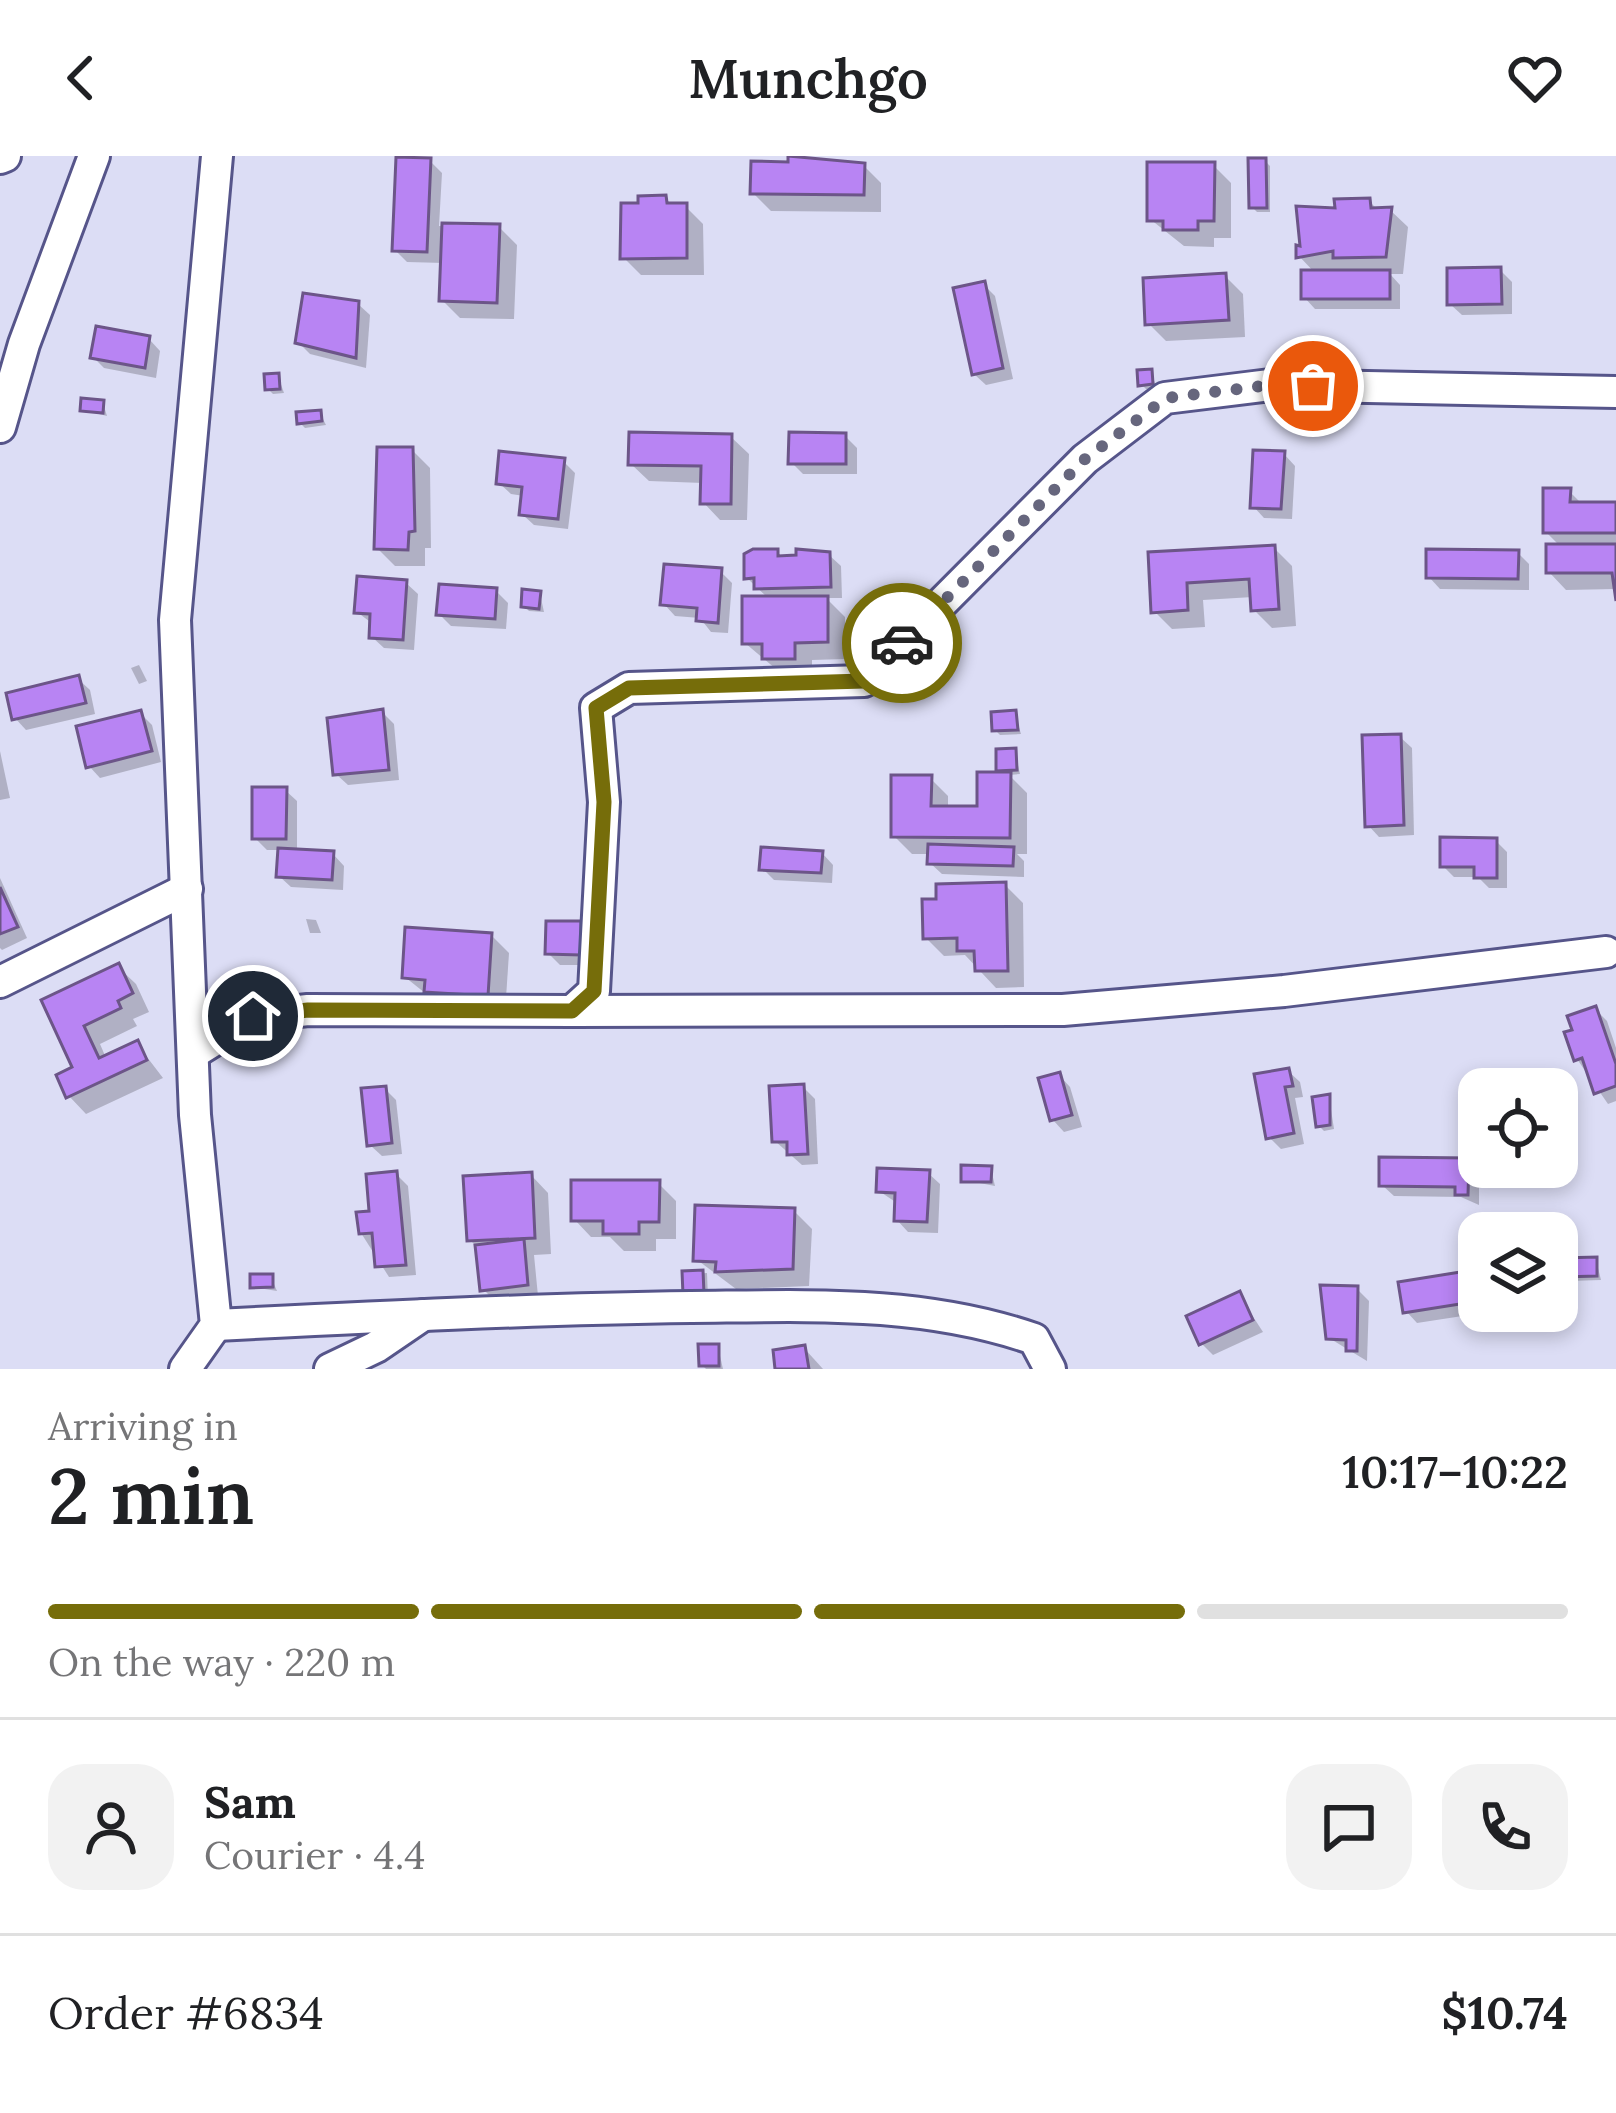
<!DOCTYPE html>
<html lang="en">
<head>
<meta charset="utf-8">
<style>
	body { margin:0; font-family:Lora,serif; background:#f2f2f2; color:#202124; height:100vh; display:flex; flex-direction:column; font-size:45px; white-space:nowrap }
	* { box-sizing:border-box; margin:0 }
	p { font-size:39px; color:#757577 }
	.icon { flex:none; width:66px; height:66px; fill:none; stroke:currentColor; stroke-width:2; stroke-linecap:round; stroke-linejoin:round }
	.map { position:relative; height:1213px; overflow:hidden }
	.sheet { display:flex; flex-direction:column; background:#fff; flex:1 }
	.sheet>* { flex:none }
	.fabs { position:absolute; left:1458px; top:912px; display:grid; gap:24px }
	.fabs a { display:grid; place-items:center; width:120px; height:120px; border-radius:24px; background:#fff; box-shadow:0 6px 18px #0003; font-size:60px }
	.pin { position:absolute; display:grid; place-items:center; width:102px; height:102px; color:#fff; margin:-51px; border:6px solid #fff; border-radius:50%; box-shadow:0 3px 12px #0007 }
	.courier { position:absolute; display:grid; place-items:center; width:120px; height:120px; margin:-60px; border:9px solid #766d0a; border-radius:50%; background:#fff; color:#222; box-shadow:0 3px 15px #0007 }
	.summary em { font-style:normal; font-weight:600 }
	.summary div { display:flex; flex-direction:column-reverse }
	.summary { display:flex; align-items:center; justify-content:space-between; height:204px; padding:0 48px }
	h1 { font-size:78px; font-weight:600; line-height:90px }
	.bar { display:grid; grid-template-columns:repeat(4,1fr); gap:18px 12px; align-content:center; height:144px; padding:0 48px }
	.bar i { height:15px; border-radius:9px; background:#e0e0e0 }
	.bar .selected { background:#766d0a }
	.bar p { grid-column:span 4 }
	.line { display:flex; align-items:center; gap:30px; padding:0 48px; border-top:3px solid #e0e0e0 }
	.line div { flex:1 }
	.round { display:grid; place-items:center; flex:none; width:126px; height:126px; border-radius:36px; background:#f2f2f2 }
	header { display:flex; justify-content:space-between; align-items:center; height:156px; padding:0 48px; background:#fff; font-size:54px; font-weight:600 }
	.map>svg:first-child { display:block }
</style>
</head>
<body>
<header><svg class="icon" aria-label="back" viewBox="0 0 24 24"><path d="M15 5l-7 7 7 7"/></svg>Munchgo<svg class="icon" aria-label="heart" viewBox="0 0 24 24"><path d="M12 20l-8-8c-3-5 5-10 8-4 3-6 11-1 8 4z"/></svg></header>
<div class="map">
<svg width="1616" height="1213" viewBox="0 0 1616 1213">
	<rect width="100%" height="100%" fill="#dcddf5"/>
	<g fill="#0003">
		<path d="M 791,1 L 807,1 L 815,9 L 864,10 L 881,27 L 881,56 L 771,55 L 753,37 L 791,9 Z"/>
		<path d="M 430,5 L 442,17 L 439,70 L 499,71 L 517,89 L 514,163 L 460,162 L 442,144 L 444,107 L 407,106 L 395,94 Z"/>
		<path d="M 1265,5 L 1270,10 L 1270,56 L 1257,56 L 1252,51 Z"/>
		<path d="M 1213,9 L 1231,27 L 1231,82 L 1214,82 L 1214,91 L 1184,90 L 1150,63 Z"/>
		<path d="M 665,42 L 673,50 L 685,50 L 703,68 L 704,119 L 641,119 L 623,101 L 641,50 Z"/>
		<path d="M 1369,45 L 1378,54 L 1390,54 L 1408,71 L 1403,118 L 1390,118 L 1400,129 L 1400,153 L 1315,153 L 1304,141 L 1315,117 L 1299,100 L 1299,53 L 1338,55 Z"/>
		<path d="M 1500,114 L 1512,126 L 1512,158 L 1462,159 L 1450,148 Z"/>
		<path d="M 1225,120 L 1243,138 L 1245,181 L 1166,185 L 1148,167 Z"/>
		<path d="M 984,129 L 995,140 L 1013,223 L 986,229 L 974,218 Z"/>
		<path d="M 358,148 L 370,159 L 366,212 L 310,198 L 298,186 Z"/>
		<path d="M 149,183 L 160,195 L 156,222 L 104,212 L 93,201 Z"/>
		<path d="M 1336,195 L 1348,207 L 1348,229 L 1299,196 Z"/>
		<path d="M 1151,216 L 1157,233 L 1146,233 L 1141,228 Z"/>
		<path d="M 278,220 L 284,237 L 273,238 L 268,233 Z"/>
		<path d="M 103,247 L 107,260 L 83,254 Z"/>
		<path d="M 320,257 L 326,269 L 305,272 L 300,267 Z"/>
		<path d="M 845,280 L 857,292 L 857,318 L 803,318 L 791,306 Z"/>
		<path d="M 731,281 L 749,298 L 747,364 L 720,364 L 703,346 L 703,327 L 649,325 L 631,308 Z"/>
		<path d="M 412,294 L 430,312 L 431,392 L 425,392 L 425,410 L 395,410 L 377,392 Z"/>
		<path d="M 1284,298 L 1295,310 L 1292,363 L 1264,362 L 1253,350 Z"/>
		<path d="M 563,305 L 575,317 L 568,373 L 534,369 L 522,358 L 524,340 L 511,338 L 499,327 Z"/>
		<path d="M 1569,335 L 1583,349 L 1616,349 L 1616,445 L 1615,433 L 1566,434 L 1549,416 L 1561,391 L 1546,376 Z"/>
		<path d="M 1274,392 L 1292,410 L 1296,470 L 1272,472 L 1254,454 L 1253,441 L 1203,444 L 1205,471 L 1172,473 L 1154,455 L 1151,399 Z"/>
		<path d="M 777,396 L 784,403 L 829,399 L 841,410 L 842,442 L 826,442 L 845,461 L 845,503 L 812,504 L 812,519 L 783,519 L 745,487 L 769,443 L 747,422 Z"/>
		<path d="M 1518,397 L 1529,408 L 1529,434 L 1440,433 L 1429,421 Z"/>
		<path d="M 720,415 L 732,427 L 728,477 L 711,476 L 700,462 L 675,460 L 664,448 Z"/>
		<path d="M 406,427 L 418,438 L 414,494 L 384,492 L 372,481 L 373,468 L 357,456 Z"/>
		<path d="M 496,435 L 508,447 L 506,473 L 451,470 L 439,458 Z"/>
		<path d="M 540,438 L 544,456 L 529,455 L 524,450 Z"/>
		<path d="M 139,509 L 147,525 L 139,528 L 131,512 Z"/>
		<path d="M 78,523 L 90,534 L 95,558 L 26,574 L 15,562 Z"/>
		<path d="M 382,556 L 394,568 L 399,624 L 348,629 L 336,618 Z"/>
		<path d="M 140,557 L 152,569 L 161,606 L 100,622 L 89,610 Z"/>
		<path d="M 1015,558 L 1021,578 L 1000,579 L 995,574 Z"/>
		<path d="M 1400,581 L 1412,592 L 1414,679 L 1379,681 L 1368,669 Z"/>
		<path d="M 0,595 L 10,642 L 0,644 Z"/>
		<path d="M 1015,596 L 1020,618 L 1009,619 L 1027,637 L 1027,698 L 1017,698 L 1024,705 L 1024,721 L 942,718 L 930,707 L 931,698 L 912,698 L 894,680 L 930,622 L 948,640 L 948,653 L 980,653 Z"/>
		<path d="M 285,634 L 297,645 L 297,696 L 333,698 L 344,710 L 343,734 L 291,731 L 279,720 L 281,694 L 267,694 L 255,682 Z"/>
		<path d="M 1496,685 L 1507,696 L 1507,732 L 1489,732 L 1478,721 L 1454,721 L 1443,710 Z"/>
		<path d="M 822,697 L 833,709 L 832,727 L 774,724 L 762,712 Z"/>
		<path d="M 0,722 L 27,782 L 2,794 L 0,792 Z"/>
		<path d="M 1005,729 L 1023,747 L 1024,831 L 996,832 L 965,799 L 944,800 L 926,782 Z"/>
		<path d="M 306,763 L 316,764 L 321,777 L 310,777 Z"/>
		<path d="M 580,768 L 592,780 L 591,809 L 560,809 L 548,797 Z"/>
		<path d="M 491,779 L 509,797 L 505,857 L 445,853 L 405,821 Z"/>
		<path d="M 118,811 L 136,828 L 149,856 L 133,863 L 137,870 L 100,888 L 106,902 L 137,888 L 163,922 L 86,958 L 69,940 L 76,913 L 45,845 Z"/>
		<path d="M 249,822 L 266,822 L 271,832 L 254,831 Z"/>
		<path d="M 1595,853 L 1607,865 L 1616,892 L 1616,945 L 1608,948 L 1577,903 L 1575,875 Z"/>
		<path d="M 1288,915 L 1300,926 L 1303,941 L 1295,942 L 1304,988 L 1281,993 L 1269,981 Z"/>
		<path d="M 1059,919 L 1070,931 L 1082,971 L 1064,976 L 1053,964 Z"/>
		<path d="M 803,931 L 815,943 L 818,1008 L 802,1009 L 775,985 Z"/>
		<path d="M 385,933 L 396,944 L 402,998 L 382,1000 L 370,989 Z"/>
		<path d="M 1329,941 L 1334,973 L 1324,975 L 1319,970 Z"/>
		<path d="M 1467,1005 L 1479,1017 L 1479,1049 L 1461,1041 L 1394,1040 L 1382,1029 Z"/>
		<path d="M 991,1013 L 995,1030 L 964,1024 Z"/>
		<path d="M 928,1017 L 940,1028 L 938,1077 L 908,1076 L 897,1064 L 897,1047 L 879,1035 Z"/>
		<path d="M 396,1018 L 408,1030 L 416,1119 L 389,1121 L 361,1077 Z"/>
		<path d="M 531,1019 L 548,1037 L 551,1098 L 534,1099 L 538,1140 L 495,1145 L 483,1133 L 479,1093 L 470,1084 Z"/>
		<path d="M 658,1027 L 676,1045 L 676,1083 L 656,1083 L 656,1095 L 624,1095 L 610,1081 L 591,1081 L 574,1063 Z"/>
		<path d="M 794,1055 L 812,1073 L 809,1130 L 736,1133 L 696,1103 Z"/>
		<path d="M 1596,1104 L 1601,1124 L 1569,1125 L 1564,1120 Z"/>
		<path d="M 1479,1116 L 1479,1155 L 1495,1155 L 1417,1167 L 1406,1155 Z"/>
		<path d="M 707,1117 L 708,1142 L 685,1118 Z"/>
		<path d="M 271,1121 L 277,1135 L 253,1131 Z"/>
		<path d="M 1357,1133 L 1369,1145 L 1367,1205 L 1329,1182 Z"/>
		<path d="M 1239,1139 L 1263,1176 L 1213,1199 L 1201,1187 Z"/>
		<path d="M 718,1191 L 723,1213 L 706,1213 L 702,1209 Z"/>
		<path d="M 804,1192 L 823,1213 L 776,1213 L 776,1197 Z"/>
	</g>
	<g fill="#b884f3" stroke="#6c5588" stroke-width="3">
		<path d="M 788,0 L 865,7 L 864,39 L 750,38 L 751,5 L 788,6 Z"/>
		<path d="M 396,1 L 431,2 L 427,96 L 392,95 Z"/>
		<path d="M 1248,2 L 1266,2 L 1267,52 L 1249,52 Z"/>
		<path d="M 1147,6 L 1215,6 L 1214,65 L 1198,65 L 1198,74 L 1163,74 L 1163,65 L 1147,65 Z"/>
		<path d="M 666,39 L 667,47 L 687,47 L 687,102 L 620,103 L 621,47 L 638,47 L 638,40 Z"/>
		<path d="M 1370,42 L 1371,52 L 1392,51 L 1386,101 L 1333,102 L 1333,95 L 1296,102 L 1296,89 L 1300,90 L 1296,50 L 1335,52 L 1334,43 Z"/>
		<path d="M 442,67 L 500,68 L 497,147 L 439,145 Z"/>
		<path d="M 1501,111 L 1502,148 L 1447,149 L 1447,112 Z"/>
		<rect x="1301" y="114" width="89" height="29"/>
		<path d="M 1226,117 L 1229,164 L 1145,169 L 1143,122 Z"/>
		<path d="M 985,125 L 1003,212 L 972,219 L 953,132 Z"/>
		<path d="M 303,137 L 359,145 L 356,202 L 295,187 Z"/>
		<path d="M 96,170 L 150,180 L 145,212 L 90,202 Z"/>
		<path d="M 1337,192 L 1338,218 L 1297,219 L 1296,193 Z"/>
		<path d="M 1152,213 L 1153,228 L 1138,230 L 1137,214 Z"/>
		<path d="M 279,217 L 280,233 L 265,234 L 264,218 Z"/>
		<path d="M 81,242 L 104,244 L 103,257 L 80,255 Z"/>
		<path d="M 321,254 L 322,265 L 297,268 L 296,256 Z"/>
		<path d="M 629,276 L 732,278 L 731,348 L 700,348 L 701,310 L 628,309 Z"/>
		<path d="M 789,276 L 846,277 L 846,308 L 788,308 Z"/>
		<path d="M 377,291 L 413,291 L 415,375 L 409,376 L 408,394 L 374,393 Z"/>
		<path d="M 1253,294 L 1285,295 L 1281,353 L 1250,352 Z"/>
		<path d="M 499,295 L 565,302 L 558,363 L 519,359 L 522,331 L 496,328 Z"/>
		<path d="M 1543,332 L 1571,332 L 1570,346 L 1616,346 L 1616,377 L 1543,377 Z"/>
		<path d="M 1546,388 L 1616,388 L 1616,445 L 1612,417 L 1546,417 Z"/>
		<path d="M 1275,389 L 1279,453 L 1251,455 L 1249,423 L 1187,427 L 1188,454 L 1151,457 L 1148,396 Z"/>
		<path d="M 753,393 L 778,393 L 778,400 L 796,399 L 796,393 L 830,396 L 831,431 L 754,433 L 754,422 L 744,423 L 744,398 Z"/>
		<path d="M 1426,393 L 1519,394 L 1518,423 L 1426,422 Z"/>
		<path d="M 664,408 L 722,412 L 718,467 L 696,465 L 697,452 L 660,449 Z"/>
		<path d="M 357,420 L 407,424 L 403,484 L 369,482 L 370,458 L 354,457 Z"/>
		<path d="M 439,428 L 497,432 L 495,463 L 436,459 Z"/>
		<path d="M 522,433 L 541,435 L 539,453 L 521,451 Z"/>
		<path d="M 742,440 L 828,440 L 828,486 L 795,487 L 795,503 L 762,503 L 762,488 L 742,488 Z"/>
		<path d="M 79,519 L 86,547 L 12,564 L 6,537 Z"/>
		<path d="M 383,553 L 389,614 L 333,619 L 327,562 Z"/>
		<path d="M 141,554 L 152,595 L 86,612 L 76,570 Z"/>
		<path d="M 1016,554 L 1018,574 L 992,575 L 991,556 Z"/>
		<path d="M 1401,578 L 1404,669 L 1365,671 L 1362,579 Z"/>
		<path d="M 1016,592 L 1017,614 L 996,615 L 996,593 Z"/>
		<path d="M 977,616 L 1011,616 L 1010,682 L 891,681 L 891,619 L 932,619 L 931,650 L 977,650 Z"/>
		<path d="M 252,631 L 287,631 L 286,683 L 252,683 Z"/>
		<path d="M 1440,681 L 1497,682 L 1497,722 L 1474,722 L 1474,711 L 1440,711 Z"/>
		<path d="M 928,688 L 1014,691 L 1013,710 L 927,708 Z"/>
		<path d="M 761,691 L 823,695 L 821,717 L 759,714 Z"/>
		<path d="M 278,692 L 334,695 L 332,724 L 276,721 Z"/>
		<path d="M 1006,726 L 1008,815 L 975,815 L 974,795 L 957,795 L 957,782 L 923,783 L 922,743 L 936,743 L 936,728 Z"/>
		<path d="M 0,731 L 18,771 L 0,778 Z"/>
		<path d="M 546,765 L 581,765 L 581,799 L 545,798 Z"/>
		<path d="M 405,771 L 492,777 L 488,840 L 424,836 L 425,824 L 402,822 Z"/>
		<path d="M 119,807 L 133,837 L 118,845 L 121,852 L 84,870 L 99,902 L 138,884 L 147,904 L 66,942 L 56,919 L 72,911 L 41,844 Z"/>
		<path d="M 1596,850 L 1616,908 L 1616,930 L 1594,938 L 1582,902 L 1574,905 L 1564,876 L 1572,874 L 1567,860 Z"/>
		<path d="M 1289,912 L 1293,930 L 1285,931 L 1294,977 L 1266,983 L 1254,918 Z"/>
		<path d="M 1060,916 L 1072,959 L 1050,965 L 1038,922 Z"/>
		<path d="M 804,928 L 808,998 L 787,999 L 787,986 L 772,986 L 769,930 Z"/>
		<path d="M 386,930 L 392,987 L 367,990 L 361,932 Z"/>
		<path d="M 1330,938 L 1330,969 L 1316,971 L 1312,941 Z"/>
		<path d="M 1379,1001 L 1469,1002 L 1468,1039 L 1455,1039 L 1455,1031 L 1379,1030 Z"/>
		<path d="M 961,1009 L 992,1010 L 991,1026 L 961,1026 Z"/>
		<path d="M 877,1012 L 930,1014 L 927,1066 L 894,1065 L 895,1037 L 876,1036 Z"/>
		<path d="M 397,1015 L 406,1109 L 375,1111 L 372,1077 L 359,1078 L 356,1056 L 369,1055 L 366,1018 Z"/>
		<path d="M 532,1016 L 535,1082 L 467,1085 L 463,1020 Z"/>
		<path d="M 571,1024 L 660,1024 L 659,1066 L 639,1066 L 639,1078 L 603,1078 L 603,1065 L 571,1065 Z"/>
		<path d="M 695,1049 L 795,1052 L 793,1113 L 715,1116 L 716,1106 L 693,1105 Z"/>
		<path d="M 524,1083 L 528,1129 L 480,1135 L 475,1089 Z"/>
		<path d="M 1597,1101 L 1597,1120 L 1561,1121 L 1560,1102 Z"/>
		<path d="M 1479,1113 L 1479,1145 L 1403,1157 L 1398,1126 Z"/>
		<path d="M 703,1114 L 704,1138 L 683,1139 L 682,1115 Z"/>
		<path d="M 250,1118 L 273,1118 L 273,1131 L 250,1132 Z"/>
		<path d="M 1320,1129 L 1358,1130 L 1357,1195 L 1346,1195 L 1346,1184 L 1326,1183 Z"/>
		<path d="M 1240,1135 L 1253,1164 L 1199,1189 L 1186,1160 Z"/>
		<path d="M 698,1188 L 719,1188 L 719,1210 L 699,1210 Z"/>
		<path d="M 805,1189 L 809,1213 L 775,1213 L 773,1194 Z"/>
	</g>
	<g fill="none" stroke-linecap="round" stroke-linejoin="round">
		<defs>
			<g id="minor">
				<path d="M 0,2 L 5,0"/>
				<path d="M 0,271 L 24,188 L 94,0"/>
				<path d="M 0,826 L 187,733"/>
				<path d="M 572,855 L 1063,854 L 1284,835 L 1606,796"/>
				<path d="M 195,896 L 253,860 L 308,854 L 572,855 L 594,835 L 604,646 L 596,552 L 629,532 L 864,525 L 1085,303 L 1165,242 L 1270,229 L 1616,236"/>
				<path d="M 216,1169 C 374,1161 533,1153 691,1151 C 808,1150 922,1144 1034,1183 L 1050,1213"/>
				<path d="M 185,1213 L 216,1169 L 195,959 L 175,464 L 217,0"/>
				<path d="M 330,1213 L 376,1191 L 423,1159"/>
			</g>
		</defs>
		<use href="#minor" stroke="#56558a" stroke-width="36"/>
		<use href="#minor" stroke="#fff" stroke-width="30"/>
	</g>
	<g fill="none" stroke-linecap="round" stroke-linejoin="round">
		<path stroke="#66667d" stroke-width="12" stroke-dasharray="0 21.6" d="M 902,487 L 1085,303 L 1166,242 L 1270,229 L 1313,230"/>
		<path stroke="#766d0a" stroke-width="15" d="M 253,860 L 308,854 L 572,855 L 594,835 L 604,646 L 596,552 L 629,532 L 864,525 L 902,487"/>
	</g>
</svg>
<div class="fabs">
<a><svg class="icon" aria-label="locate" viewBox="0 0 24 24"><circle cx="12" cy="12" r="6"/><path d="M12 2v4M12 18v4M2 12h4M18 12h4"/></svg></a>
<a><svg class="icon" aria-label="layers" viewBox="0 0 24 24"><path d="M12 4l9 5-9 5-9-5zM3 14l9 5 9-5"/></svg></a>
</div>
<div class="pin" style="left:1313px;top:230px;background:#ea580c"><svg class="icon" aria-label="bag" viewBox="0 0 24 24"><path d="M5 8h14l-1 12H6zM9 8a3 3 0 0 1 6 0"/></svg></div>
<div class="pin" style="left:253px;top:860px;background:#1f2937"><svg class="icon" aria-label="home" viewBox="0 0 24 24"><path d="M3 11l9-7 9 7M6 9v11h12V9"/></svg></div>
<div class="courier" style="left:902px;top:487px"><svg class="icon" aria-label="car" viewBox="0 0 24 24"><path d="M5 17H2v-5l4-1 3-4h7l3 4 3 1v5h-3M9 17h6M6 11h13"/><circle cx="7" cy="17" r="2"/><circle cx="17" cy="17" r="2"/></svg></div>
</div>
<section class="sheet">
<div class="summary"><div><h1>2 min</h1><p>Arriving in</p></div><em>10:17–10:22</em></div>
<div class="bar"><i class="selected"></i><i class="selected"></i><i class="selected"></i><i></i><p>On the way · 220 m</p></div>
<div class="line" style="height:216px"><a class="round"><svg class="icon" aria-label="person" viewBox="0 0 24 24"><circle cx="12" cy="8" r="4"/><path d="M4 21q1-7 8-7t8 7"/></svg></a><div><b>Sam</b><p>Courier · 4.4</p></div><a class="round"><svg class="icon" aria-label="chat" viewBox="0 0 24 24"><path d="M4 5h16v11H9l-5 4z"/></svg></a><a class="round"><svg class="icon" aria-label="phone" viewBox="0 0 24 24"><path d="M5 4h4l2 5-3 2q2 4 5 5l2-3 5 2v4C11 20 4 13 5 4z"/></svg></a></div>
<div class="line" style="height:156px"><div>Order #6834</div><b>$10.74</b></div>
</section>
</body>
</html>
